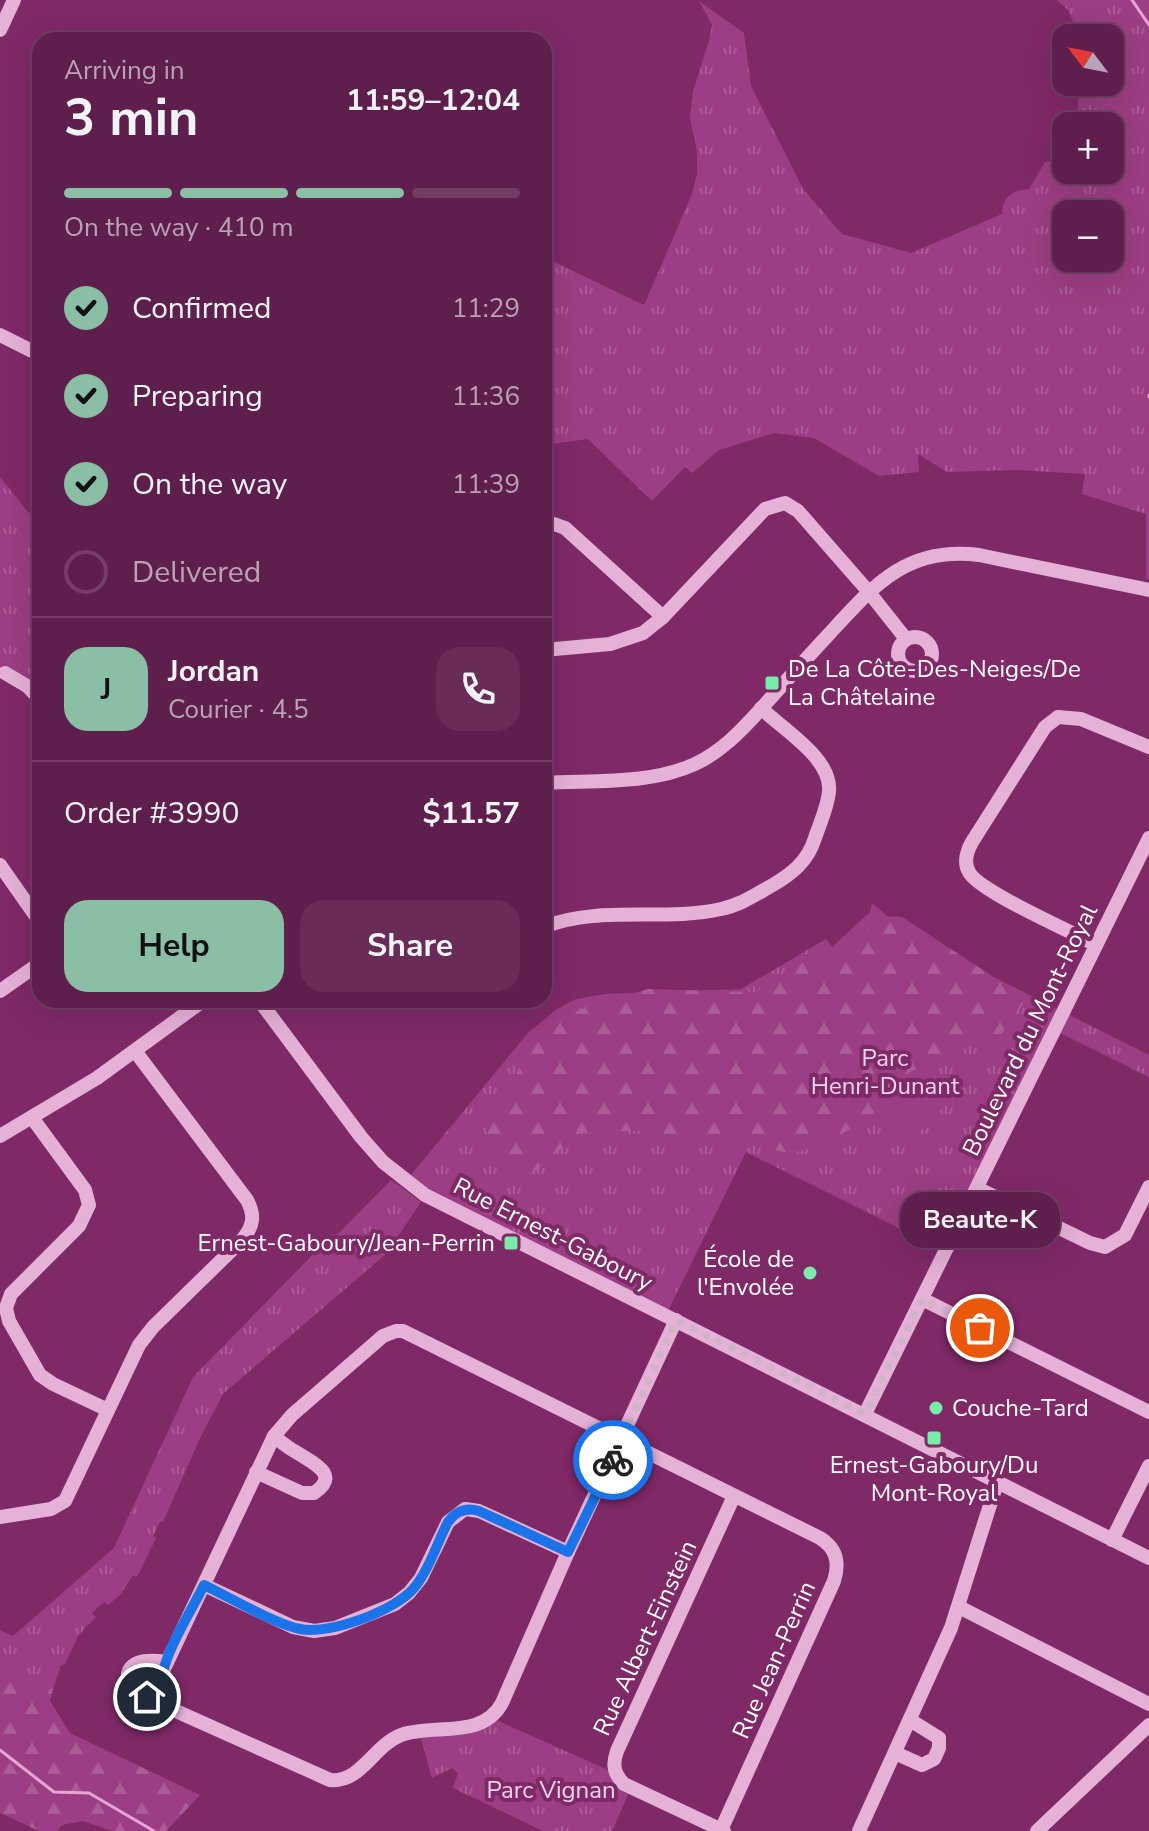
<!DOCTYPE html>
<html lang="en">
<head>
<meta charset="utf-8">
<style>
	body { margin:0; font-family:"Nunito Sans",sans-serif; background:#682c57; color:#f1f3f6; height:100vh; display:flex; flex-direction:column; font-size:30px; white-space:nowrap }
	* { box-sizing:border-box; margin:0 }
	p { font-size:26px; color:#baa2b6 }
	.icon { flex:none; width:44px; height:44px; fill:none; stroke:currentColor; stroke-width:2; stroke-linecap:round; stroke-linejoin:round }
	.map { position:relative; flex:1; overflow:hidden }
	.details { position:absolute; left:32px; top:32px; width:520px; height:976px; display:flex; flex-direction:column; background:#5f1f4d; border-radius:24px; box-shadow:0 8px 32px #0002,0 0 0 2px #733d65 }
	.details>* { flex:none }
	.needle { width:52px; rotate:302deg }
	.tools { position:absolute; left:1052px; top:24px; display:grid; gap:16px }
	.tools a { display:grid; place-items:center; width:72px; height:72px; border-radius:16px; background:#5f1f4d; box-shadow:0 8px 32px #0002,0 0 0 2px #733d65; font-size:40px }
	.pin { position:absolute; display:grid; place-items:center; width:68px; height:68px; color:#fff; margin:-34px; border:4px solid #fff; border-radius:50%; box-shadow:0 2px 8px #0007 }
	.courier { position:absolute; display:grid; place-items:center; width:80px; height:80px; margin:-40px; border:6px solid #1a73e8; border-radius:50%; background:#fff; color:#222; box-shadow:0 2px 10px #0007 }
	.bubble { position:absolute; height:56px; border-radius:24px; background:#5f1f4d; box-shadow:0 8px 32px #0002,0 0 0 2px #733d65; font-size:26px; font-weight:700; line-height:56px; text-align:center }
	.overview em { font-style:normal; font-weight:700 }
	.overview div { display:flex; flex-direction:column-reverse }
	.overview { display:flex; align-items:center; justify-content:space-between; height:136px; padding:0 32px }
	h1 { font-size:52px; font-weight:700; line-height:60px }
	.bar { display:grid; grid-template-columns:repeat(4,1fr); gap:12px 8px; align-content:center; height:96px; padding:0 32px }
	.bar i { height:10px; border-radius:6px; background:#733d65 }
	.bar .active { background:#8abfa5 }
	.bar p { grid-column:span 4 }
	.line { display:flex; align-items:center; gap:20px; padding:0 32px; border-top:2px solid #733d65 }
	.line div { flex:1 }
	.round { display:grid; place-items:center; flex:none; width:84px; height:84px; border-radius:24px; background:#682c57 }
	ol { padding:0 32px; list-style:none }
	li { display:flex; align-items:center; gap:24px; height:88px }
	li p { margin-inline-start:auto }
	li .icon { padding:8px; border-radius:50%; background:#8abfa5; color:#111; stroke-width:4 }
	li:last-child { color:#baa2b6 }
	li i { width:44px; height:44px; border:4px solid #733d65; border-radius:50% }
	.button { display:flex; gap:16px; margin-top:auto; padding:16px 32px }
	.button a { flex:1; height:92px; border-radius:24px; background:#8abfa5; color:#111; font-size:32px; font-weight:700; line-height:92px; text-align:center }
	.button a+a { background:#682c57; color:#f1f3f6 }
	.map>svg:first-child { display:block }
</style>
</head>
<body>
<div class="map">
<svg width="1149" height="1831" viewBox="0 0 1149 1831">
	<defs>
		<pattern id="grass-tufts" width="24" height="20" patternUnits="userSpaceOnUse" patternTransform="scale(2)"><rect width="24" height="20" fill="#9c3e83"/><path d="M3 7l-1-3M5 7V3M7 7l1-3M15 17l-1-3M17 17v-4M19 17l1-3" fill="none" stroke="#ab5b96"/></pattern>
		<pattern id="forest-firs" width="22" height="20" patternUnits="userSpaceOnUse" patternTransform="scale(2)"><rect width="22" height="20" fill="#9c3e83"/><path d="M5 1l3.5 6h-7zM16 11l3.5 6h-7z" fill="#ab5b96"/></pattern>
	</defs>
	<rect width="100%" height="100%" fill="#7f2967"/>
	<g fill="url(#grass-tufts)" fill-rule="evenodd">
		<path d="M 1057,0 L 1149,0 L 1149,579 L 1146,579 L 1146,514 L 1082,494 L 1085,474 L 1017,470 L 947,472 L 918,454 L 919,472 L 879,476 L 814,438 L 774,433 L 719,450 L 692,473 L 685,467 L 652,501 L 588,439 L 544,445 L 544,257 L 644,305 L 692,194 L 697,174 L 697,152 L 690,118 L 693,91 L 709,41 L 712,25 L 699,1 L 744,33 L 751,86 L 803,189 L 842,234 L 911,253 L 1002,214 C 1003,196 1011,191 1029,189 L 1045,162 L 1066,159 L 1066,170 L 1110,170 L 1110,126 L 1076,126 L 1080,82 L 1110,82 L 1110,38 L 1079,38 L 1069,11 ZM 1110,214 L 1110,258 L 1066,258 L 1066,214 Z"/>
		<path d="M 0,477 L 40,527 L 40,677 L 27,686 L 0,677 Z"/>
		<path d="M 872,903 L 908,934 L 1149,1055 L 1149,1077 L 1054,1030 L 945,1251 L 746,1152 L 666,1315 L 406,1181 L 528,1033 L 557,1009 L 576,999 L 606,994 L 741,989 L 826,939 L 832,947 L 870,912 Z"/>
		<path d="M 391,1180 L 421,1202 L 387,1253 L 223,1394 L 200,1438 L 163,1522 L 160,1522 L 153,1536 L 156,1538 L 137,1577 L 133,1575 L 121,1594 L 108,1605 L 104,1602 L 92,1613 L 96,1617 L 78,1636 L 65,1664 L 61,1665 L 53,1689 L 0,1678 L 0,1630 L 13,1636 L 114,1548 L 193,1377 L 332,1235 L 338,1234 Z"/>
		<path d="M 492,1718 L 615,1773 L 631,1788 L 612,1831 L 543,1831 L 453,1788 L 458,1773 L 452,1768 L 432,1778 L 419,1732 Z"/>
	</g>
	<g fill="url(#forest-firs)">
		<path d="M 886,916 L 902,917 L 1027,999 L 1002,1033 L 908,1073 L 867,1120 L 817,1147 L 789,1153 L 732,1142 L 676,1142 L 650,1130 L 580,1133 L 523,1181 C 497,1174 481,1155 488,1128 L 538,1032 L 549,1023 L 591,1005 L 648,989 L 756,992 L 796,965 L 837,951 Z"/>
		<path d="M 0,1678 L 53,1689 L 50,1701 L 70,1733 L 200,1795 L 166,1831 L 112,1831 L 83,1821 L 62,1825 L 57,1831 L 39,1831 L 0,1813 Z"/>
	</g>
	<path fill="#9c3e83" d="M 912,1073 L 945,1105 L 909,1143 L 876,1112 Z"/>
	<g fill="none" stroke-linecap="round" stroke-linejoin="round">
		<g stroke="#e5a5d5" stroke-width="3">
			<path d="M 1132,0 L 1149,25"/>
			<path d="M 1149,395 L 1149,397"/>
			<path d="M 0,1750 L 54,1792 L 89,1793 L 154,1831"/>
		</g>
		<g stroke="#e5b1d7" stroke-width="14">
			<path d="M 0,30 L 14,0"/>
			<path d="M 0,335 L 40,355"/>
			<path d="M 544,525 L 554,524 L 565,528 L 663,617"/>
			<circle cx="915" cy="654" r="17"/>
			<path d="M 544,650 L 610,644 L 643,633 L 663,617 L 765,509 L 785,503 L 798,511 L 868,591 L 906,639"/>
			<path d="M 5,673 L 27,686 L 40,699"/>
			<path d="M 544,783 C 592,780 650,785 695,764 C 721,752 741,731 760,710 C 783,684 807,658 830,633 C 874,585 907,546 979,555 L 1149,590"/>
			<path d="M 0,865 L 40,922"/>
			<path d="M 544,927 C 599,905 664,922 721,909 C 740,905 755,895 771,886 C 792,874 808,861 815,838 C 820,823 828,806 829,791 C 832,758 782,729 761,708"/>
			<path d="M 1096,945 C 1073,932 978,891 969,872 C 963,862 967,851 972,842 L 1045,727 L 1058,717 L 1081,719 L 1149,747"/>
			<path d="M 0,991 L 40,963"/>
			<path d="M 259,1000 L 361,1137 L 383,1162 L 425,1195 L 1149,1558"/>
			<path d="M 33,1119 L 85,1190 L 89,1205 L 79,1226 L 11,1294 L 6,1308 L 9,1321 L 40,1375 L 53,1384 L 108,1410"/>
			<path d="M 0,1136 L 97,1078 L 204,1000"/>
			<path d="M 977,1188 L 1090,1243 L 1105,1247 L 1125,1235 L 1149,1187"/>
			<path d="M 922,1299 L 1149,1412"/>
			<path d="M 865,1414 L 1149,838"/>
			<path d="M 256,1472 L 302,1493 L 314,1493 C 342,1474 311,1462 296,1452 C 288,1448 281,1442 274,1436"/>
			<path d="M 0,1517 L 51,1509 L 65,1501 L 139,1345 L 153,1327 L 242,1240 C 254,1226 255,1215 247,1200 L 135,1051"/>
			<path d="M 1112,1540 L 1149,1466"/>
			<path d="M 204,1585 L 293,1627 L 314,1631 L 335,1628 L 395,1604 L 409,1593 L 421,1578 L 448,1522 L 465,1509 L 479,1511 L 568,1552"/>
			<path d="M 959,1607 L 1149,1704"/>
			<path d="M 166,1662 C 148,1659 123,1659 128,1685 L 138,1694 L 330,1780 C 361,1783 373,1746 401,1735 C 434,1723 482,1740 502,1703 L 568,1552 L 676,1320"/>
			<path d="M 161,1704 L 159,1695 L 162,1673 L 274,1436 L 292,1415 L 383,1336 L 396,1331 L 403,1331 L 820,1538 C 836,1548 840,1562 834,1581 L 721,1830"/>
			<path d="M 895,1753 L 922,1765 L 934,1759 L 939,1748 L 939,1738 L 910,1720"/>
			<path d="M 724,1831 L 624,1784 C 614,1774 612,1765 617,1751 L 734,1496"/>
			<path d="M 859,1831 L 951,1628 L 997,1483"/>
			<path d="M 1037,1831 L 1149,1725"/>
		</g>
	</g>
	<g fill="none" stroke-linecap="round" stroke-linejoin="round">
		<path stroke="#d2b4ca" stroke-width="8" stroke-dasharray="0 14.4" d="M 613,1460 L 676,1320 L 865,1414 L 922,1299 L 980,1328"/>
		<path stroke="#1a73e8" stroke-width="10" d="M 147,1697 L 161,1704 C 152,1670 189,1616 204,1585 C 229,1597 275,1624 300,1629 C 329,1635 395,1611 414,1588 C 429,1570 437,1543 448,1522 C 456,1511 466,1507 479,1511 L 568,1552 L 613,1460"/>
	</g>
	<g fill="#78eca9" stroke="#7f2967" stroke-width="3">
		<rect x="764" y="675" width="16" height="16" rx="4"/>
		<rect x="503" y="1235" width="16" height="16" rx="4"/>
		<circle cx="810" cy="1273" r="8"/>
		<circle cx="936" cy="1408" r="8"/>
		<rect x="926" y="1430" width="16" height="16" rx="4"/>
	</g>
	<g text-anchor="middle" stroke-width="8" stroke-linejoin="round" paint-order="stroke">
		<g font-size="24" fill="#fff" stroke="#7f2967" text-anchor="start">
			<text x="788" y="677">De La Côte-Des-Neiges/De<tspan x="788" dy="28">La Châtelaine</tspan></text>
			<text x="495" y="1251" text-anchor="end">Ernest-Gaboury/Jean-Perrin</text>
			<text x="794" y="1267" text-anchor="end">École de<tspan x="794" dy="28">l'Envolée</tspan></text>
			<text x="952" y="1416">Couche-Tard</text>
			<text x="934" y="1473" text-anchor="middle">Ernest-Gaboury/Du<tspan x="934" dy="28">Mont-Royal</tspan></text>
		</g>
		<g font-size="24" fill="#fff" stroke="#7f2967">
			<text transform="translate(1030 1030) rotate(-64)" y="8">Boulevard du Mont-Royal</text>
			<text transform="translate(553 1234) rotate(27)" y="8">Rue Ernest-Gaboury</text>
			<text transform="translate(645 1638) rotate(-65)" y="8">Rue Albert-Einstein</text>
			<text transform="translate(774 1660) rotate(-66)" y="8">Rue Jean-Perrin</text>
		</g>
		<g font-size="24" fill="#f4d3ec" stroke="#7f2967">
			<text x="885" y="1066">Parc<tspan x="885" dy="28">Henri-Dunant</tspan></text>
			<text x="551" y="1798">Parc Vignan</text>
		</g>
	</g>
</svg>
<div class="tools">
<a><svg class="needle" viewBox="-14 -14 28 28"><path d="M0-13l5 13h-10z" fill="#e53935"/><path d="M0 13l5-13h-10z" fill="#baa2b6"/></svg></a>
<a>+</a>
<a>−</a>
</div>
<div class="pin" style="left:980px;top:1328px;background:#ea580c"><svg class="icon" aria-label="bag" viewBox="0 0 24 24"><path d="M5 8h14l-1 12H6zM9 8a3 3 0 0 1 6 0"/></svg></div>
<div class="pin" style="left:147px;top:1697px;background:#1f2937"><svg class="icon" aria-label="home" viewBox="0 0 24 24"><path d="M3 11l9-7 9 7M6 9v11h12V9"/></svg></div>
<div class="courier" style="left:613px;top:1460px"><svg class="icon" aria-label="bike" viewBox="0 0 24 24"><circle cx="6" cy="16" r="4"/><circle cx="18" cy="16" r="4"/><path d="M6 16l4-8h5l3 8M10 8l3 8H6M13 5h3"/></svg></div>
<div class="bubble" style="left:900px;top:1192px;width:160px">Beaute-K</div>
<section class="details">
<div class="overview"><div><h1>3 min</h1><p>Arriving in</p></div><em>11:59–12:04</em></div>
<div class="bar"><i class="active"></i><i class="active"></i><i class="active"></i><i></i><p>On the way · 410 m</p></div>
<ol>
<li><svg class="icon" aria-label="check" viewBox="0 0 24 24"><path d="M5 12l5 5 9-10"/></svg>Confirmed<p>11:29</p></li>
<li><svg class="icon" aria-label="check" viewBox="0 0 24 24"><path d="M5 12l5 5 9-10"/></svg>Preparing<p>11:36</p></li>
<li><svg class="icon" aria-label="check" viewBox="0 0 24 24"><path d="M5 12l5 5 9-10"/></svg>On the way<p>11:39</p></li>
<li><i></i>Delivered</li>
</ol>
<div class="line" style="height:144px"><b class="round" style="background:#8abfa5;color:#111">J</b><div><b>Jordan</b><p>Courier · 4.5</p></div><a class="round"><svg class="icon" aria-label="phone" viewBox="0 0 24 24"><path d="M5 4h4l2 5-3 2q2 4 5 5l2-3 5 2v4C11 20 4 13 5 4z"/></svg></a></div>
<div class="line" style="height:104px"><div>Order #3990</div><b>$11.57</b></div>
<div class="button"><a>Help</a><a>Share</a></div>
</section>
</div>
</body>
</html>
